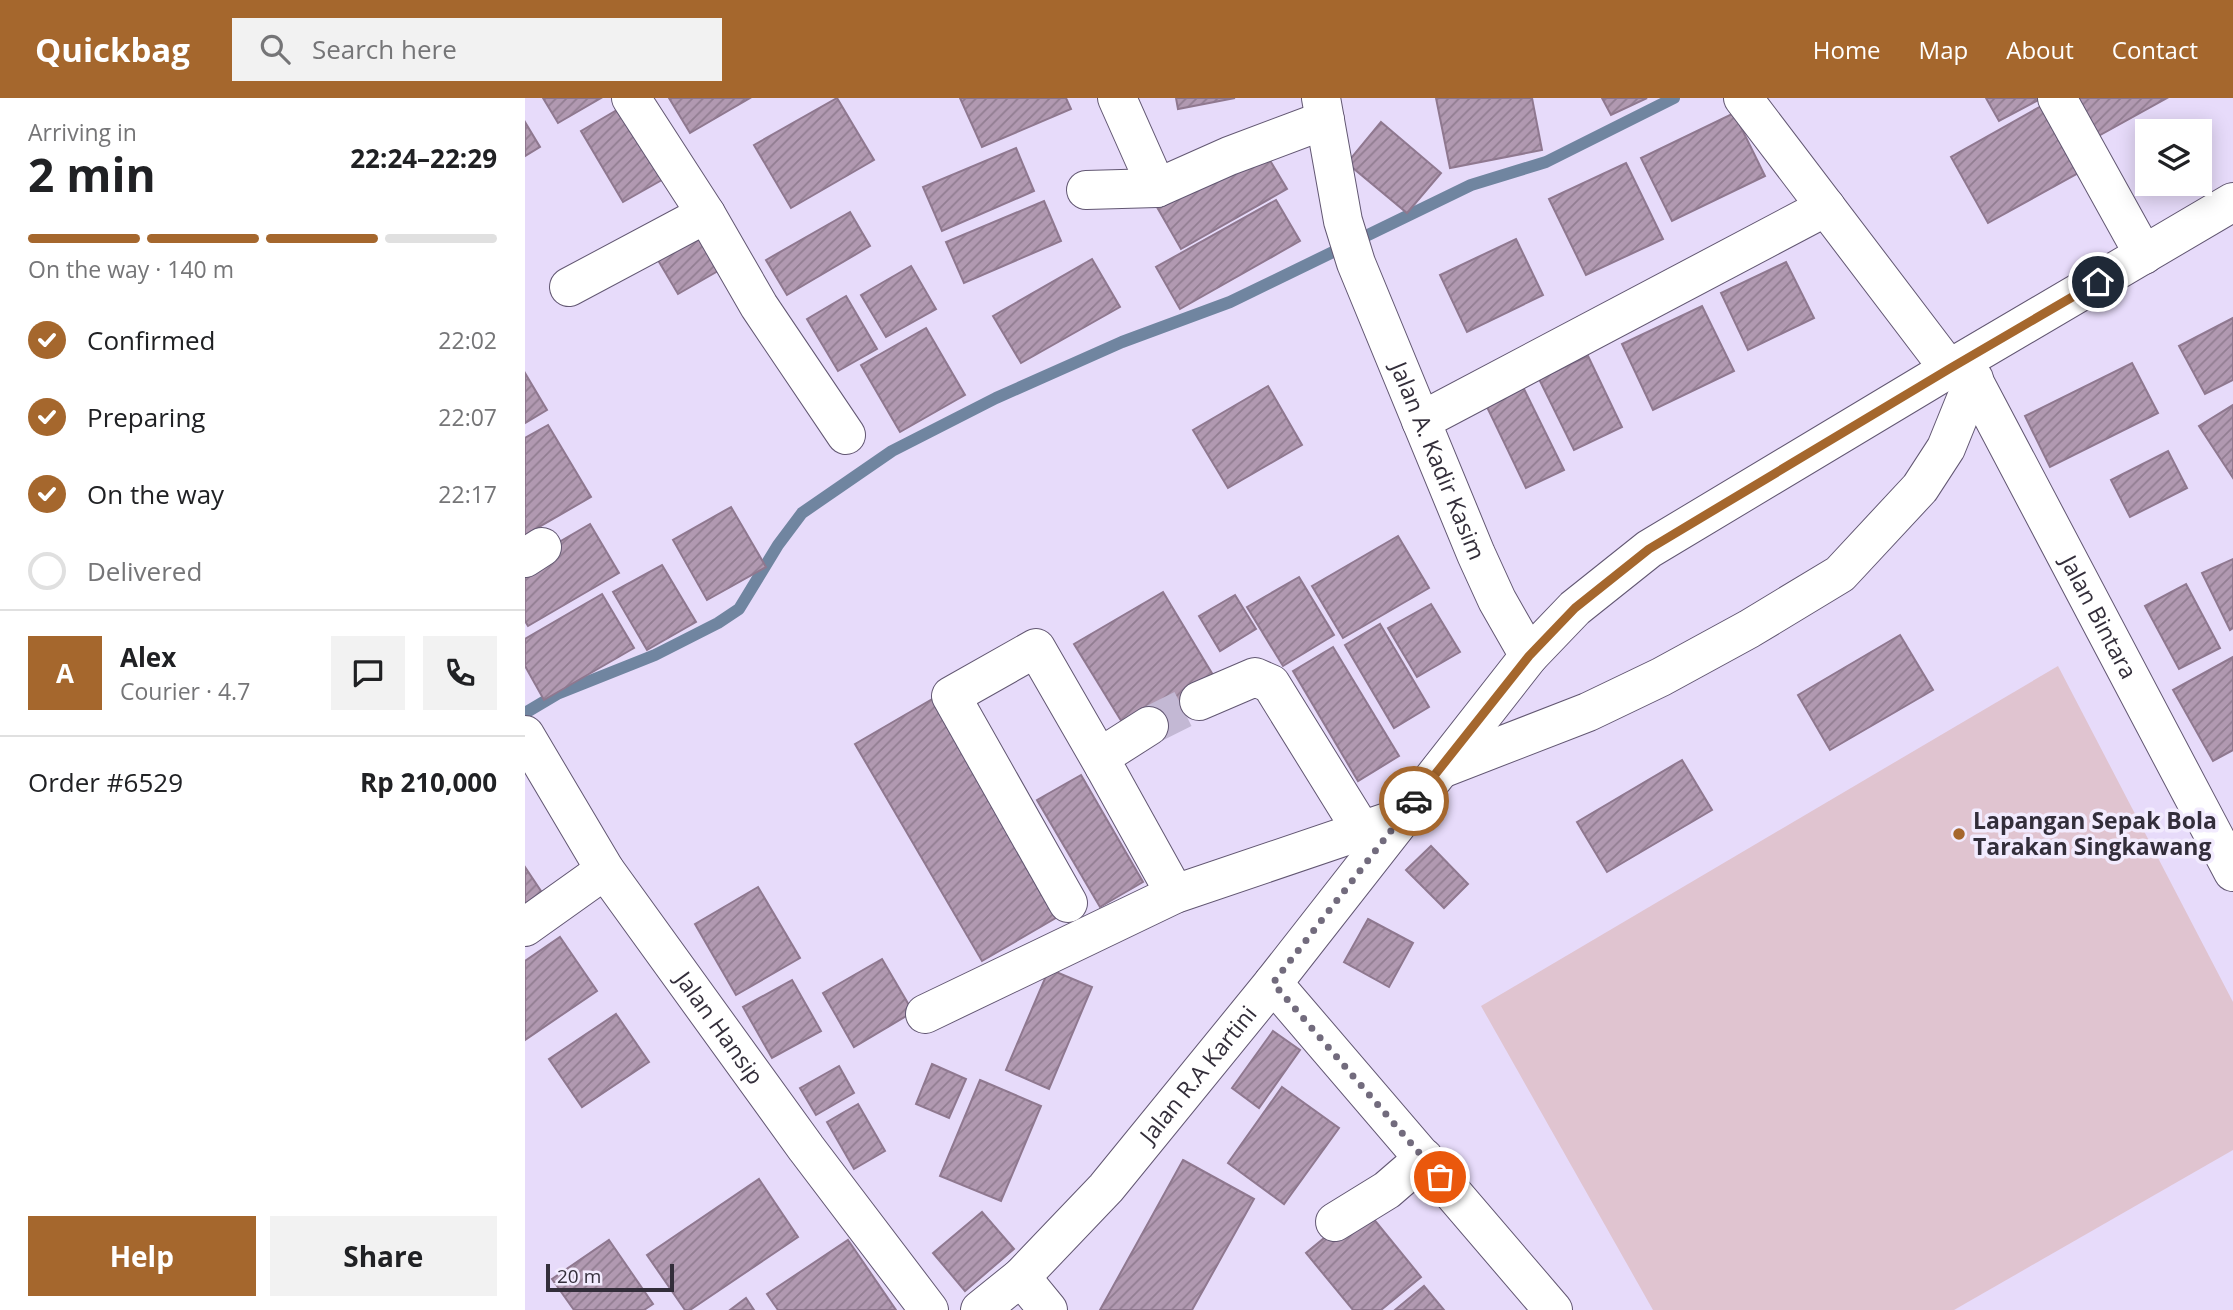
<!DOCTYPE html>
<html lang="en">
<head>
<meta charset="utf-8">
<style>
	body { margin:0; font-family:"Open Sans",sans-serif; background:#f2f2f2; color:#202124; height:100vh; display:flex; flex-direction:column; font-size:26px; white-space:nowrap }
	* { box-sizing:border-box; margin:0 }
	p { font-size:23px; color:#757577 }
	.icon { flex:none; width:38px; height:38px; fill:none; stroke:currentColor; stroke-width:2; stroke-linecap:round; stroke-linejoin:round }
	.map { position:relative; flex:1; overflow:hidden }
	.details { display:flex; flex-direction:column; background:#fff; width:525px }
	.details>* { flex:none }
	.fabs { position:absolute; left:1610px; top:21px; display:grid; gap:14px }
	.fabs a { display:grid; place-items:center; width:77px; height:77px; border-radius:0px; background:#fff; box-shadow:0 4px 18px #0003; font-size:35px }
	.scale { position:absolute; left:21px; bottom:18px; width:128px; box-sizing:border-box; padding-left:7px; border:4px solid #332e3a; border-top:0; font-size:19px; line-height:24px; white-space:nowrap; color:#332e3a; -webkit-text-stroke:5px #f2ebfe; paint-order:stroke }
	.pin { position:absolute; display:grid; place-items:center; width:60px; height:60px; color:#fff; margin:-30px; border:4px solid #fff; border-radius:50%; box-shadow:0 2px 7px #0007 }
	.courier { position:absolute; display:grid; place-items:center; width:70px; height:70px; margin:-35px; border:5px solid #a5672d; border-radius:50%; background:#fff; color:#222; box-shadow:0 2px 9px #0007 }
	.head em { font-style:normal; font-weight:700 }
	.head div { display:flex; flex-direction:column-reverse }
	.head { display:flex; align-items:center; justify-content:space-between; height:119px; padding:0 28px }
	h1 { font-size:46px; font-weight:700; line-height:52px }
	.bar { display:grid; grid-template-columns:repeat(4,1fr); gap:10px 7px; align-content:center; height:84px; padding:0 28px }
	.bar i { height:9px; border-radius:5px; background:#e0e0e0 }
	.bar .active { background:#a5672d }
	.bar p { grid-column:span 4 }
	.line { display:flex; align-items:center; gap:18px; padding:0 28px; border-top:2px solid #e0e0e0 }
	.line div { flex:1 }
	.round { display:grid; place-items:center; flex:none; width:74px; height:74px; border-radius:0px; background:#f2f2f2 }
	ol { padding:0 28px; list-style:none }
	li { display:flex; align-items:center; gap:21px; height:77px }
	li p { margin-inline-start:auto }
	li .icon { padding:7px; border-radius:50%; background:#a5672d; color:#fff; stroke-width:4 }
	li:last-child { color:#757577 }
	li i { width:38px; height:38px; border:4px solid #e0e0e0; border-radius:50% }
	.action { display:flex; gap:14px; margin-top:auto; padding:14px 28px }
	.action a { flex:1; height:80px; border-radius:0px; background:#a5672d; color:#fff; font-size:28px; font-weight:700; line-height:80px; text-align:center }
	.action a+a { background:#f2f2f2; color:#202124 }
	header { display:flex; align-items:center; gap:42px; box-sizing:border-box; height:98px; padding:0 35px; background:#a5672d; color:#fff }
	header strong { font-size:33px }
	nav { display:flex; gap:38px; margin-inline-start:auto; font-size:24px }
	.search { width:490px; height:63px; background:#f2f2f2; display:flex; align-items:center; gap:18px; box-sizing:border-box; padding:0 24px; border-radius:0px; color:#757577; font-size:26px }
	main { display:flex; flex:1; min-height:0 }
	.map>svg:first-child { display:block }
</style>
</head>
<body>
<header>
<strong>Quickbag</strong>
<div class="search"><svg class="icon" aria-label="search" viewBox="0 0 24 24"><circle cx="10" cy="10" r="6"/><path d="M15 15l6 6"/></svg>Search here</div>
<nav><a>Home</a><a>Map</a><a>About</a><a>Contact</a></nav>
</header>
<main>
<section class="details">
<div class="head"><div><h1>2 min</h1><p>Arriving in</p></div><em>22:24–22:29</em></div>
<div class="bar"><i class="active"></i><i class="active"></i><i class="active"></i><i></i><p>On the way · 140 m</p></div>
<ol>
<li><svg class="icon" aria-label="check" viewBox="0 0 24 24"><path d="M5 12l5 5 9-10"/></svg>Confirmed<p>22:02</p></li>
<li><svg class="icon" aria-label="check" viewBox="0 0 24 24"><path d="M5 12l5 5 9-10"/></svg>Preparing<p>22:07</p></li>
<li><svg class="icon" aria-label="check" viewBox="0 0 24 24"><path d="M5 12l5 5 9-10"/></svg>On the way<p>22:17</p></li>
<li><i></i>Delivered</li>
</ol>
<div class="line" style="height:126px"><b class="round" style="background:#a5672d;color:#fff">A</b><div><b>Alex</b><p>Courier · 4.7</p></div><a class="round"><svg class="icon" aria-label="chat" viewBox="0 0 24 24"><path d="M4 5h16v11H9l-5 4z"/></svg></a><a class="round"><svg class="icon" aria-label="phone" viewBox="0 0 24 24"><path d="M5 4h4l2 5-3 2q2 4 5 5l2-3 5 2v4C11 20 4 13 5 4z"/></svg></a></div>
<div class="line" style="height:91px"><div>Order #6529</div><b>Rp 210,000</b></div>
<div class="action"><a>Help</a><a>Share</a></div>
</section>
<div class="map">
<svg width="1708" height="1212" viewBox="0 0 1708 1212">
	<defs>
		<pattern id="building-hatch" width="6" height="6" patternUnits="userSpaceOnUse" patternTransform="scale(1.75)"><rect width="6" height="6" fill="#b199b1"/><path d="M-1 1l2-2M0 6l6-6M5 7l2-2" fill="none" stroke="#917d91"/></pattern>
	</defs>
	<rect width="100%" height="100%" fill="#e7dbfa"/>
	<path fill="#e0c4d0" d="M 1533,568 L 1708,904 L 1708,1052 L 1429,1212 L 1128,1212 L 956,908 Z"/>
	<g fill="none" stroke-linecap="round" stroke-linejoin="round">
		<path stroke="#7085a0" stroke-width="12" d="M 0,615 L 32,596 L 130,557 L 193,525 L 214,511 L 253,447 L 277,415 L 367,353 L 471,300 L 597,244 L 705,204 L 946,87 L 1021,64 L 1149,0"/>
	</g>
	<g fill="url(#building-hatch)" stroke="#8f788f" stroke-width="2">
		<path d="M 18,0 L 76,0 L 33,25 Z"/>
		<path d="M 144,0 L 225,0 L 165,35 Z"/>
		<path d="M 312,0 L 349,62 L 266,110 L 229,47 Z"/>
		<path d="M 435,0 L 541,0 L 546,11 L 457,49 Z"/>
		<path d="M 651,0 L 710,0 L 653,11 Z"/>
		<path d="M 911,0 L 1007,0 L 1017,52 L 925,70 Z"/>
		<path d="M 1077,0 L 1122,0 L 1086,17 Z"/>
		<path d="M 1461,0 L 1517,0 L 1474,23 Z"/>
		<path d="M 1533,0 L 1642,0 L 1559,46 Z"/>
		<path d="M 102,6 L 144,78 L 98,104 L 56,33 Z"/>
		<path d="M 1518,7 L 1555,74 L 1463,125 L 1426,59 Z"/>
		<path d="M 1209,15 L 1240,78 L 1147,123 L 1116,60 Z"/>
		<path d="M 0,24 L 15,49 L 0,58 Z"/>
		<path d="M 856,24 L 916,75 L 882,115 L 822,65 Z"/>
		<path d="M 737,49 L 762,91 L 656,151 L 632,109 Z"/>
		<path d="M 491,50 L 509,93 L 417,133 L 398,89 Z"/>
		<path d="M 1101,65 L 1138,141 L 1061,177 L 1024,101 Z"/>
		<path d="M 751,102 L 775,143 L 655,211 L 631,169 Z"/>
		<path d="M 519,103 L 536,143 L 439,185 L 421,144 Z"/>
		<path d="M 325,114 L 345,148 L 262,197 L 241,162 Z"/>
		<path d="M 174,125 L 200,169 L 153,196 L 127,152 Z"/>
		<path d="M 991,141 L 1018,197 L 942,234 L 915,177 Z"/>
		<path d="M 567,161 L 595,209 L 496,265 L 468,218 Z"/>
		<path d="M 1261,164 L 1289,220 L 1223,252 L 1196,195 Z"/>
		<path d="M 386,168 L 411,211 L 361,239 L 336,197 Z"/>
		<path d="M 321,198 L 352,251 L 313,273 L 282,221 Z"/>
		<path d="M 1177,208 L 1209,273 L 1128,312 L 1097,246 Z"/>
		<path d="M 1708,220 L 1708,282 L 1680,296 L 1654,248 Z"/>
		<path d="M 401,230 L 440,297 L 375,334 L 336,267 Z"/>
		<path d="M 1063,258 L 1097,329 L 1049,352 L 1014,281 Z"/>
		<path d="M 1607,265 L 1633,315 L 1525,369 L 1500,318 Z"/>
		<path d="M 0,275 L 22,312 L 0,325 Z"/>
		<path d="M 743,288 L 777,347 L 703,390 L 668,332 Z"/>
		<path d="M 998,289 L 1039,372 L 1001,390 L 961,307 Z"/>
		<path d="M 1708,307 L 1708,380 L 1674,328 Z"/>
		<path d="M 23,327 L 66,399 L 0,437 L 0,340 Z"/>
		<path d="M 1643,353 L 1662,390 L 1605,419 L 1586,382 Z"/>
		<path d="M 206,409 L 241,469 L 182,502 L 148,442 Z"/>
		<path d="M 65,426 L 94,475 L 3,528 L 0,523 L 0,464 Z"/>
		<path d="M 873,438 L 904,490 L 818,540 L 787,488 Z"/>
		<path d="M 1708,461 L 1708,530 L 1705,532 L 1677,475 Z"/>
		<path d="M 137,467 L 171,524 L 122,552 L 88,494 Z"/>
		<path d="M 774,479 L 809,537 L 758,568 L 722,509 Z"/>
		<path d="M 1661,486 L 1695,550 L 1654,571 L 1620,508 Z"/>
		<path d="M 638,494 L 691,582 L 603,634 L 549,546 Z"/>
		<path d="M 77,496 L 109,550 L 19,602 L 0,568 L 0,541 Z"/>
		<path d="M 710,497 L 731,531 L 695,553 L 674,518 Z"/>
		<path d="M 906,506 L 935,554 L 892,579 L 863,530 Z"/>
		<path d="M 855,526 L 904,609 L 869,630 L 820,547 Z"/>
		<path d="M 1375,537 L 1408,592 L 1305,652 L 1273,597 Z"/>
		<path d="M 808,549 L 874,658 L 833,683 L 768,573 Z"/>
		<path d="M 1708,559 L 1708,652 L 1688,663 L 1648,592 Z"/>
		<path d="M 409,600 L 536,817 L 457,863 L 330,646 Z"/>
		<path d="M 1157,662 L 1187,712 L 1082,774 L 1052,724 Z"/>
		<path d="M 556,677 L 618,784 L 575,809 L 512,702 Z"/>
		<path d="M 906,748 L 943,786 L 919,810 L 881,772 Z"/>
		<path d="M 0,769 L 20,799 L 0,813 Z"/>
		<path d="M 233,789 L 275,860 L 211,897 L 170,826 Z"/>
		<path d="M 843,821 L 888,845 L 864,889 L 819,864 Z"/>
		<path d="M 35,839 L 72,893 L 0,942 L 0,863 Z"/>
		<path d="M 357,861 L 388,914 L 329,949 L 298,895 Z"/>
		<path d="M 524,871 L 567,889 L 524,991 L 481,972 Z"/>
		<path d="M 267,882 L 296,933 L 247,960 L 218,909 Z"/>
		<path d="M 91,916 L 124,964 L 57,1009 L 24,961 Z"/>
		<path d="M 748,933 L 775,952 L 734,1010 L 707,990 Z"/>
		<path d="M 407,966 L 441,981 L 424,1020 L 391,1006 Z"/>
		<path d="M 314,968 L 329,995 L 291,1017 L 275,990 Z"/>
		<path d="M 455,982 L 516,1008 L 476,1103 L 415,1078 Z"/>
		<path d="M 757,989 L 814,1030 L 759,1106 L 703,1065 Z"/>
		<path d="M 333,1006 L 360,1053 L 329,1071 L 302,1024 Z"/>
		<path d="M 658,1062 L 729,1101 L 667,1212 L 575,1212 Z"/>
		<path d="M 234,1081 L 273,1139 L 165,1212 L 160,1212 L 122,1157 Z"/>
		<path d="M 838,1108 L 896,1179 L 856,1212 L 828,1212 L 781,1155 Z"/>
		<path d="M 457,1114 L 489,1151 L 440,1193 L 408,1155 Z"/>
		<path d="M 84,1142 L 128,1206 L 119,1212 L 49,1212 L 27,1181 Z"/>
		<path d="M 323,1142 L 371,1212 L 253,1212 L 242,1196 Z"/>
		<path d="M 899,1188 L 919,1212 L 870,1212 Z"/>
		<path d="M 221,1200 L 229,1212 L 205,1212 Z"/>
	</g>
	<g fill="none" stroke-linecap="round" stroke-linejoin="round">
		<path stroke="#c3b8d4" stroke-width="38" stroke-dasharray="38 19" stroke-linecap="butt" d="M 624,628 L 674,603"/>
		<defs>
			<g id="minor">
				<path d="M 106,0 L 181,116 L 234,208 L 321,337"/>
				<path d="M 592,0 L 632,90 L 704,58 L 800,22"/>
				<path id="s1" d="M 796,0 L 818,123 L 831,165 L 951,456 L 972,502 L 1004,558"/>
				<path d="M 1218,0 L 1424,271"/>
				<path d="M 1532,0 L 1619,157"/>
				<path d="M 561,92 L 632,90"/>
				<path d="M 44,189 L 181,116"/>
				<path id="s2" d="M 1441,268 L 1708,774"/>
				<path d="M 896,323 L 1301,109"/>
				<path d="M 0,460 L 17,449"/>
				<path d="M 674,603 L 730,579 L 746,586 L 837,733"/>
				<path d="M 624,628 L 580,656 L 579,668 L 650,796"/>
				<path id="s3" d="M 0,637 L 80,772 L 281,1050 L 404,1212"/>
				<path d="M 916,671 L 1063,614 L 1136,579 L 1224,531 L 1315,476 L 1395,390 L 1421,350 L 1449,281"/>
				<path d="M 543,805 L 426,598 L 511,550 L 579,668"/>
				<path d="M 0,829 L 80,772"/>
				<path d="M 748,885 L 1028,1212"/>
				<path d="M 400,916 L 650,796 L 877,719"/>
				<path d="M 810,1124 L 862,1092 L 899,1060"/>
				<path d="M 496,1179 L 523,1212"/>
				<path id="s4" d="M 455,1212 L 496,1179 L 581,1090 L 748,885 L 1004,558 L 1050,510 L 1124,451 L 1424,271 L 1708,104"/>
			</g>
		</defs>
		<use href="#minor" stroke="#625772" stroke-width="40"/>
		<use href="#minor" stroke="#fff" stroke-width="38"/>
	</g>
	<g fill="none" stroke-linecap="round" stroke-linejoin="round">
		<path stroke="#726b7d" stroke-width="7" stroke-dasharray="0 12.6" d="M 889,703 L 748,885 L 915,1079"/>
		<path stroke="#a5672d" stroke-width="9" d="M 889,703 L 1004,558 L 1050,510 L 1124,451 L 1424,271 L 1573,184"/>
	</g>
	<circle fill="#a5672d" stroke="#f2ebfe" stroke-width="2.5" cx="1434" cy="736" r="7"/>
	<g text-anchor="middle" stroke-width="7" stroke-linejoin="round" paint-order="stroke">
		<g font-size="23" fill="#332e3a" stroke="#f2ebfe">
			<text dy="8" stroke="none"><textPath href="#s1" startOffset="383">Jalan A. Kadir Kasim</textPath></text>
			<text dy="8" stroke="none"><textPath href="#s2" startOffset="284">Jalan Bintara</textPath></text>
			<text dy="8" stroke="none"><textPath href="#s3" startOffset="352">Jalan Hansip</textPath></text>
			<text dy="8" stroke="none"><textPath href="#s4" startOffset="322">Jalan R.A Kartini</textPath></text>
		</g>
		<g font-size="23" font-weight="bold" fill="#332e3a" stroke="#f2ebfe" text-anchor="start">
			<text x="1448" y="731">Lapangan Sepak Bola<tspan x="1448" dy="26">Tarakan Singkawang</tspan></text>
		</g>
	</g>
</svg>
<div class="fabs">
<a><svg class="icon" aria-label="layers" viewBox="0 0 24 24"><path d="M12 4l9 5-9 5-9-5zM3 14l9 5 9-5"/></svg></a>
</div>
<div class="scale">20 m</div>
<div class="pin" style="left:915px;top:1079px;background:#ea580c"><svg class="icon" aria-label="bag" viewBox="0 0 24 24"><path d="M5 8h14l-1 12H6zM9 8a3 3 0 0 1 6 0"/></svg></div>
<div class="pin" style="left:1573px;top:184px;background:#1f2937"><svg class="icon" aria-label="home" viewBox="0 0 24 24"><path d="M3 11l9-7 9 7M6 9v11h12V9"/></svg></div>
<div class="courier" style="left:889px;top:703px"><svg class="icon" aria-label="car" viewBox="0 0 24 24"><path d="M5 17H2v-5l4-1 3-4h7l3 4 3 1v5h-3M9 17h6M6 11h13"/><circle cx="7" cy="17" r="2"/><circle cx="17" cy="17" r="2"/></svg></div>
</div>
</main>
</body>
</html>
